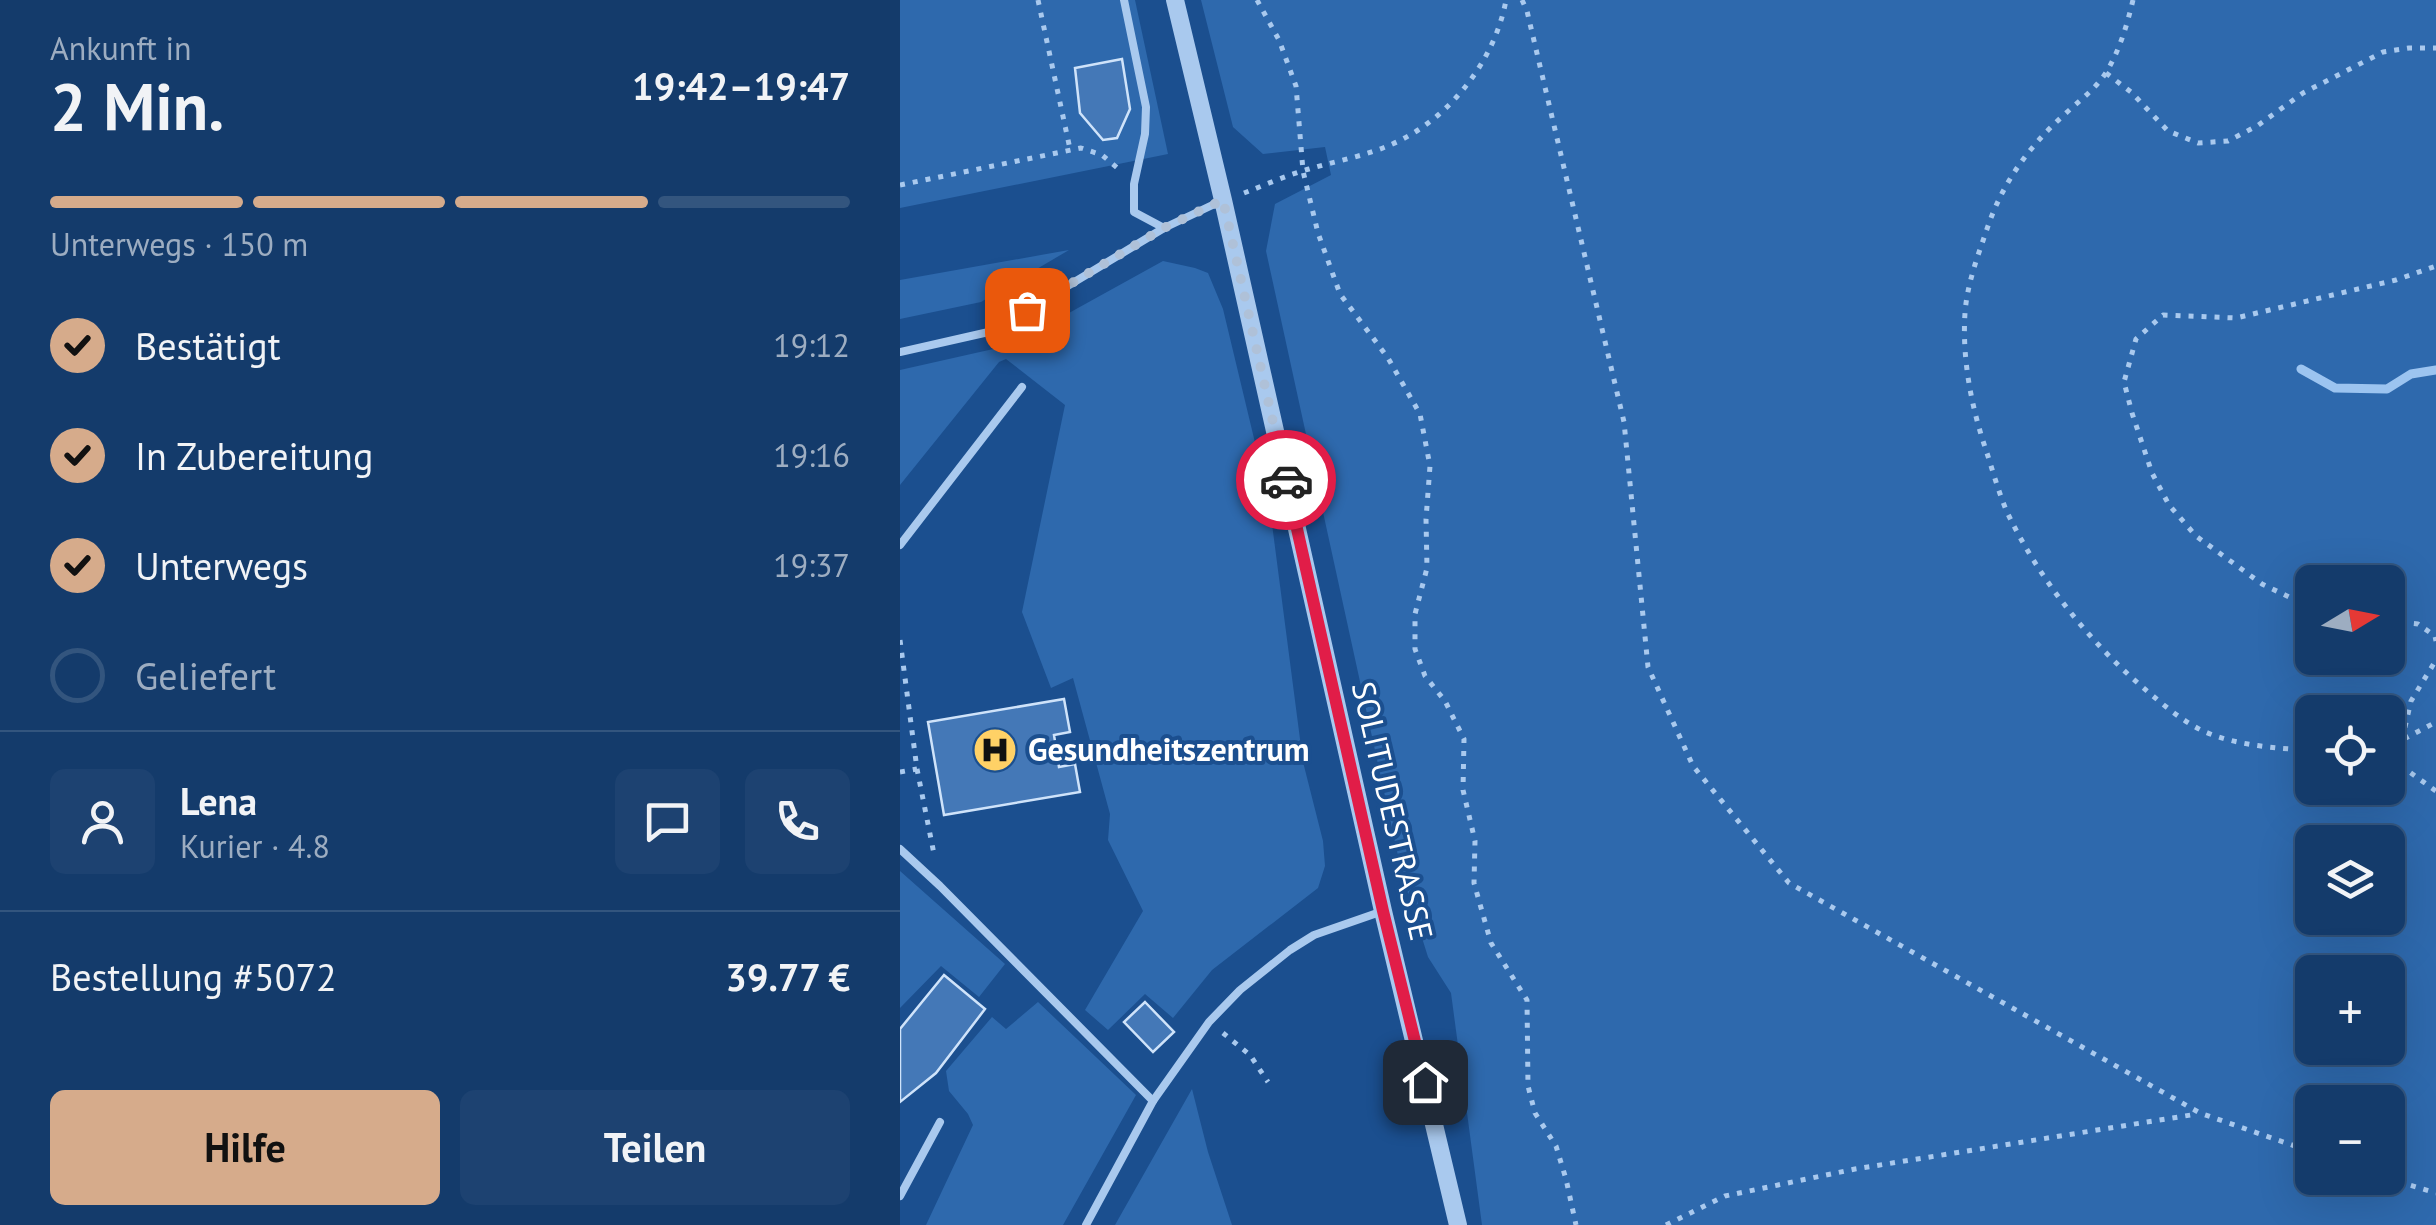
<!DOCTYPE html>
<html lang="de">
<head>
<meta charset="utf-8">
<style>
	body { margin:0; font-family:"PT Sans",sans-serif; background:#1d4271; color:#f1f3f6; height:100vh; display:flex; flex-direction:column; font-size:38px; white-space:nowrap }
	* { box-sizing:border-box; margin:0 }
	p { font-size:32px; color:#9dadc1 }
	.icon { flex:none; width:55px; height:55px; fill:none; stroke:currentColor; stroke-width:2; stroke-linecap:round; stroke-linejoin:round }
	.map { position:relative; flex:1; overflow:hidden }
	.drawer { display:flex; flex-direction:column; background:#143b6b; width:900px }
	.drawer>* { flex:none }
	.needle { width:65px; rotate:80deg }
	.buttons { position:absolute; left:1395px; top:565px; display:grid; gap:20px }
	.buttons a { display:grid; place-items:center; width:110px; height:110px; border-radius:15px; background:#143b6b; box-shadow:0 10px 40px #0002,0 0 0 2px #33557e; font-size:50px }
	.pin { position:absolute; display:grid; place-items:center; width:85px; height:85px; color:#fff; margin:-42px; border-radius:20px; box-shadow:0 5px 15px #0006 }
	.courier { position:absolute; display:grid; place-items:center; width:100px; height:100px; margin:-50px; border:8px solid #e11d48; border-radius:50%; background:#fff; color:#222; box-shadow:0 2px 12px #0007 }
	.summary em { font-style:normal; font-weight:600 }
	.summary div { display:flex; flex-direction:column-reverse }
	.summary { display:flex; align-items:center; justify-content:space-between; height:170px; padding:0 50px }
	h1 { font-size:65px; font-weight:600; line-height:75px }
	.bar { display:grid; grid-template-columns:repeat(4,1fr); gap:15px 10px; align-content:center; height:120px; padding:0 50px }
	.bar i { height:12px; border-radius:8px; background:#33557e }
	.bar .selected { background:#d6ab8b }
	.bar p { grid-column:span 4 }
	.line { display:flex; align-items:center; gap:25px; padding:0 50px; border-top:2px solid #33557e }
	.line div { flex:1 }
	.round { display:grid; place-items:center; flex:none; width:105px; height:105px; border-radius:15px; background:#1d4271 }
	ol { padding:0 50px; list-style:none }
	li { display:flex; align-items:center; gap:30px; height:110px }
	li p { margin-inline-start:auto }
	li .icon { padding:10px; border-radius:50%; background:#d6ab8b; color:#111; stroke-width:4 }
	li:last-child { color:#9dadc1 }
	li i { width:55px; height:55px; border:5px solid #33557e; border-radius:50% }
	.button { display:flex; gap:20px; margin-top:auto; padding:20px 50px }
	.button a { flex:1; height:115px; border-radius:15px; background:#d6ab8b; color:#111; font-size:40px; font-weight:600; line-height:115px; text-align:center }
	.button a+a { background:#1d4271; color:#f1f3f6 }
	main { display:flex; flex:1; min-height:0 }
	.map>svg:first-child { display:block }
</style>
</head>
<body>
<main>
<section class="drawer">
<div class="summary"><div><h1>2 Min.</h1><p>Ankunft in</p></div><em>19:42–19:47</em></div>
<div class="bar"><i class="selected"></i><i class="selected"></i><i class="selected"></i><i></i><p>Unterwegs · 150 m</p></div>
<ol>
<li><svg class="icon" aria-label="check" viewBox="0 0 24 24"><path d="M5 12l5 5 9-10"/></svg>Bestätigt<p>19:12</p></li>
<li><svg class="icon" aria-label="check" viewBox="0 0 24 24"><path d="M5 12l5 5 9-10"/></svg>In Zubereitung<p>19:16</p></li>
<li><svg class="icon" aria-label="check" viewBox="0 0 24 24"><path d="M5 12l5 5 9-10"/></svg>Unterwegs<p>19:37</p></li>
<li><i></i>Geliefert</li>
</ol>
<div class="line" style="height:180px"><a class="round"><svg class="icon" aria-label="person" viewBox="0 0 24 24"><circle cx="12" cy="8" r="4"/><path d="M4 21q1-7 8-7t8 7"/></svg></a><div><b>Lena</b><p>Kurier · 4.8</p></div><a class="round"><svg class="icon" aria-label="chat" viewBox="0 0 24 24"><path d="M4 5h16v11H9l-5 4z"/></svg></a><a class="round"><svg class="icon" aria-label="phone" viewBox="0 0 24 24"><path d="M5 4h4l2 5-3 2q2 4 5 5l2-3 5 2v4C11 20 4 13 5 4z"/></svg></a></div>
<div class="line" style="height:130px"><div>Bestellung #5072</div><b>39.77 €</b></div>
<div class="button"><a>Hilfe</a><a>Teilen</a></div>
</section>
<div class="map">
<svg width="1536" height="1225" viewBox="0 0 1536 1225">
	<rect width="100%" height="100%" fill="#1b4f8f"/>
	<g fill="#2e69ad" fill-rule="evenodd">
		<path d="M 0,0 L 235,0 L 268,154 L 0,208 Z"/>
		<path d="M 301,0 L 1536,0 L 1536,1225 L 582,1225 L 551,993 L 528,957 L 502,874 L 366,251 L 375,204 L 431,175 L 425,147 L 363,154 L 333,127 ZM 1488,582 L 1488,658 L 1412,658 L 1412,582 ZM 1488,712 L 1488,788 L 1412,788 L 1412,712 ZM 1412,842 L 1488,842 L 1488,918 L 1412,918 ZM 1488,972 L 1488,1048 L 1412,1048 L 1412,972 ZM 1488,1102 L 1488,1178 L 1412,1178 L 1412,1102 Z"/>
		<path d="M 169,250 L 81,302 L 0,319 L 0,280 Z"/>
		<path d="M 263,261 L 295,268 L 308,273 L 323,309 L 369,501 L 403,762 L 423,841 L 425,866 L 418,888 L 312,970 L 273,1018 L 245,994 L 208,1030 L 185,1010 L 243,911 L 208,840 L 210,814 L 173,678 L 151,688 L 122,612 L 165,405 L 106,359 L 99,362 L 0,485 L 0,370 L 111,345 Z"/>
		<path d="M 0,871 L 105,964 L 79,997 L 41,966 L 0,1008 Z"/>
		<path d="M 138,1002 L 236,1095 L 163,1225 L 26,1225 L 73,1125 L 68,1114 L 49,1091 L 46,1071 L 92,1017 L 106,1029 Z"/>
		<path d="M 292,1089 L 308,1152 L 332,1225 L 215,1225 Z"/>
	</g>
	<g fill="none" stroke-linecap="round" stroke-linejoin="round">
		<path stroke="#9cc4f0" stroke-width="9" d="M 1401,369 L 1435,388 L 1487,389 L 1511,374 L 1536,370"/>
	</g>
	<g fill="#4478b7" stroke="#cfe3fa" stroke-width="2.5">
		<path d="M 222,59 L 230,109 L 217,138 L 203,140 L 180,113 L 175,68 Z"/>
		<path d="M 164,699 L 170,732 L 154,735 L 159,767 L 175,764 L 180,792 L 44,815 L 28,722 Z"/>
		<path d="M 44,975 L 85,1009 L 36,1073 L 0,1102 L 0,1029 Z"/>
		<path d="M 245,1002 L 274,1032 L 253,1052 L 224,1022 Z"/>
	</g>
	<g fill="none" stroke-linecap="round" stroke-linejoin="round">
		<g stroke="#a9c9ee" stroke-width="5" stroke-dasharray="5 8" stroke-linecap="butt">
			<path d="M 138,0 L 170,149"/>
			<path d="M 357,0 L 379,40 L 396,86 L 403,171 L 418,233 L 440,294 L 488,358 L 520,414 L 530,466 L 526,519 L 527,568 L 515,614 L 515,649 L 525,676 L 545,701 L 564,739 L 563,790 L 575,841 L 574,883 L 591,943 L 627,1000 L 628,1086 L 635,1113 L 656,1146 L 666,1179 L 676,1225"/>
			<path d="M 622,0 L 627,11 L 724,422 L 748,667 L 793,766 L 889,883 L 1300,1113 L 1412,1152"/>
			<path d="M 1233,0 C 1227,25 1220,49 1207,71 C 1196,89 1180,100 1165,114 C 1128,147 1101,185 1086,232 C 1077,258 1067,285 1065,313 C 1062,358 1071,405 1085,447 C 1092,468 1098,491 1107,512 C 1138,577 1186,638 1240,685 C 1259,701 1279,719 1301,730 C 1332,745 1378,749 1412,750"/>
			<path d="M 1206,73 L 1231,92 L 1268,131 L 1298,143 L 1328,141 L 1357,126 L 1403,93 L 1483,52 L 1509,48 L 1536,48"/>
			<path d="M 0,185 L 181,148 L 202,155 L 221,171"/>
			<path d="M 344,193 C 365,185 387,175 409,169 C 436,161 465,156 490,145 C 548,121 595,61 606,0"/>
			<path d="M 1412,608 L 1362,584 L 1296,536 L 1269,505 L 1252,473 L 1232,413 L 1224,382 L 1236,339 L 1263,315 L 1336,318 L 1496,280 L 1536,266"/>
			<path d="M 1488,621 L 1518,624 L 1535,636 L 1536,641"/>
			<path d="M 0,640 L 17,769 L 34,854"/>
			<path d="M 1502,740 L 1511,701 L 1536,660"/>
			<path d="M 1488,761 L 1497,763 L 1536,791"/>
			<path d="M 1497,763 L 1502,740 L 1536,722"/>
			<path d="M 0,772 L 17,769"/>
			<path d="M 323,1033 L 350,1055 L 368,1082"/>
			<path d="M 1486,1178 L 1536,1193"/>
			<path d="M 766,1225 L 825,1196 L 955,1169 L 1297,1114"/>
		</g>
		<g stroke="#a9c9ee" stroke-width="8">
			<path d="M 224,0 L 246,107 L 245,134 L 234,184 L 234,212 L 264,228"/>
			<path d="M 0,352 L 93,331 L 264,228 L 323,200"/>
			<path d="M 0,545 L 122,387"/>
			<path d="M 0,849 L 40,886 L 253,1101"/>
			<path d="M 0,1196 L 40,1122"/>
			<path d="M 186,1225 L 253,1101 L 309,1022 L 340,990 L 390,950 L 414,935 L 483,911"/>
		</g>
		<path stroke="#a9c9ee" stroke-width="18" d="M 275,0 L 323,200 L 483,911 L 558,1225"/>
	</g>
	<g fill="none" stroke-linecap="round" stroke-linejoin="round">
		<path stroke="#afc1d8" stroke-width="10" stroke-dasharray="0 18" d="M 127,310 L 264,228 L 323,200 L 386,480"/>
		<path stroke="#e11d48" stroke-width="12" d="M 386,480 L 483,911 L 525,1082"/>
	</g>
	<defs>
		<symbol id="hospital-disc" viewBox="-11 -11 22 22"><circle r="9.5" fill="#ffd166" stroke="#1b4f8f"/><path d="M-5-5h3v3.5h4V-5h3V5h-3V1.5h-4V5h-3Z" fill="#111"/></symbol>
	</defs>
	<g fill-rule="evenodd">
		<use href="#hospital-disc" x="70" y="725" width="50" height="50"/>
	</g>
	<g text-anchor="middle" stroke-width="8" stroke-linejoin="round" paint-order="stroke">
		<g font-size="32" font-weight="bold" fill="#fff" stroke="#1b4f8f" text-anchor="start">
			<text x="128" y="761">Gesundheitszentrum</text>
		</g>
		<g font-size="32" fill="#fff" stroke="#1b4f8f">
			<text transform="translate(492 811) rotate(77)" y="11">SOLITUDESTRASSE</text>
		</g>
	</g>
</svg>
<div class="buttons">
<a><svg class="needle" viewBox="-14 -14 28 28"><path d="M0-13l5 13h-10z" fill="#e53935"/><path d="M0 13l5-13h-10z" fill="#9dadc1"/></svg></a>
<a><svg class="icon" aria-label="locate" viewBox="0 0 24 24"><circle cx="12" cy="12" r="6"/><path d="M12 2v4M12 18v4M2 12h4M18 12h4"/></svg></a>
<a><svg class="icon" aria-label="layers" viewBox="0 0 24 24"><path d="M12 4l9 5-9 5-9-5zM3 14l9 5 9-5"/></svg></a>
<a>+</a>
<a>−</a>
</div>
<div class="pin" style="left:127px;top:310px;background:#ea580c"><svg class="icon" aria-label="bag" viewBox="0 0 24 24"><path d="M5 8h14l-1 12H6zM9 8a3 3 0 0 1 6 0"/></svg></div>
<div class="pin" style="left:525px;top:1082px;background:#1f2937"><svg class="icon" aria-label="home" viewBox="0 0 24 24"><path d="M3 11l9-7 9 7M6 9v11h12V9"/></svg></div>
<div class="courier" style="left:386px;top:480px"><svg class="icon" aria-label="car" viewBox="0 0 24 24"><path d="M5 17H2v-5l4-1 3-4h7l3 4 3 1v5h-3M9 17h6M6 11h13"/><circle cx="7" cy="17" r="2"/><circle cx="17" cy="17" r="2"/></svg></div>
</div>
</main>
</body>
</html>
